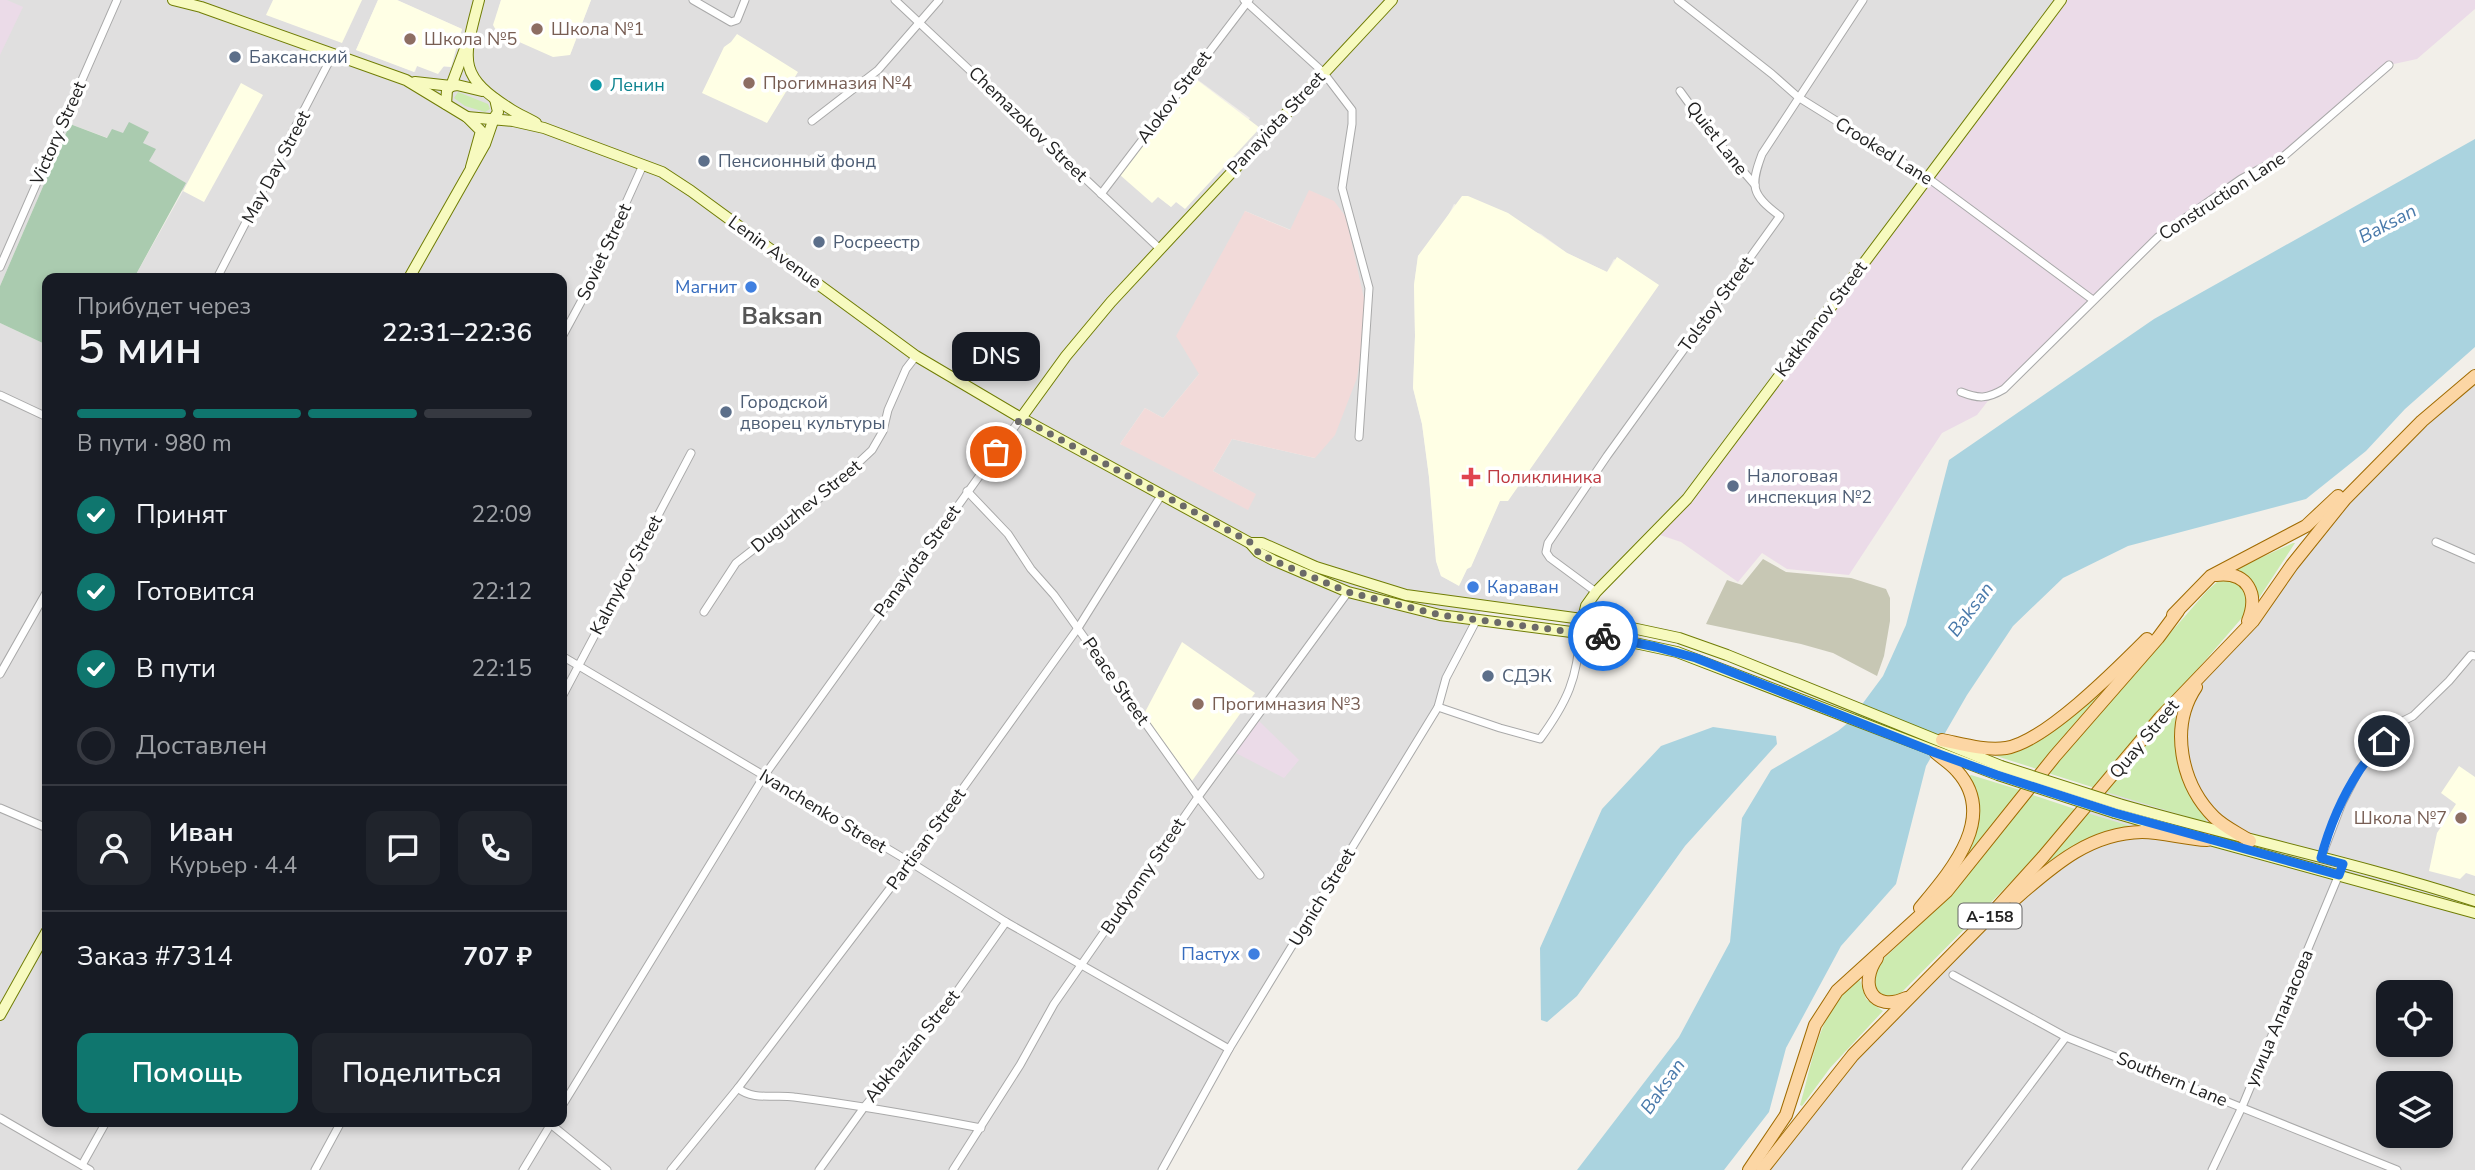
<!DOCTYPE html>
<html lang="ru">
<head>
<meta charset="utf-8">
<style>
	body { margin:0; font-family:"Nunito Sans",sans-serif; background:#20242c; color:#f1f3f6; height:100vh; display:flex; flex-direction:column; font-size:26px; white-space:nowrap }
	* { box-sizing:border-box; margin:0 }
	p { font-size:23px; color:#9ea1a6 }
	.icon { flex:none; width:38px; height:38px; fill:none; stroke:currentColor; stroke-width:2; stroke-linecap:round; stroke-linejoin:round }
	.map { position:relative; flex:1; overflow:hidden }
	.drawer { position:absolute; left:42px; top:273px; width:525px; height:854px; display:flex; flex-direction:column; background:#171b24; border-radius:14px; box-shadow:0 4px 10px #0003 }
	.drawer>* { flex:none }
	.tools { position:absolute; left:2376px; top:980px; display:grid; gap:14px }
	.tools a { display:grid; place-items:center; width:77px; height:77px; border-radius:14px; background:#171b24; box-shadow:0 4px 10px #0003; font-size:35px }
	.pin { position:absolute; display:grid; place-items:center; width:60px; height:60px; color:#fff; margin:-30px; border:4px solid #fff; border-radius:50%; box-shadow:0 2px 7px #0007 }
	.courier { position:absolute; display:grid; place-items:center; width:70px; height:70px; margin:-35px; border:5px solid #1a73e8; border-radius:50%; background:#fff; color:#222; box-shadow:0 2px 9px #0007 }
	.bubble { position:absolute; height:49px; border-radius:14px; background:#171b24; box-shadow:0 4px 10px #0003; font-size:23px; font-weight:600; line-height:49px; text-align:center }
	.head em { font-style:normal; font-weight:600 }
	.head div { display:flex; flex-direction:column-reverse }
	.head { display:flex; align-items:center; justify-content:space-between; height:119px; padding:0 35px }
	h1 { font-size:46px; font-weight:600; line-height:52px }
	.bar { display:grid; grid-template-columns:repeat(4,1fr); gap:10px 7px; align-content:center; height:84px; padding:0 35px }
	.bar i { height:9px; border-radius:5px; background:#363941 }
	.bar .current { background:#0f766e }
	.bar p { grid-column:span 4 }
	.line { display:flex; align-items:center; gap:18px; padding:0 35px; border-top:2px solid #363941 }
	.line div { flex:1 }
	.round { display:grid; place-items:center; flex:none; width:74px; height:74px; border-radius:14px; background:#20242c }
	ol { padding:0 35px; list-style:none }
	li { display:flex; align-items:center; gap:21px; height:77px }
	li p { margin-inline-start:auto }
	li .icon { padding:7px; border-radius:50%; background:#0f766e; color:#fff; stroke-width:4 }
	li:last-child { color:#9ea1a6 }
	li i { width:38px; height:38px; border:4px solid #363941; border-radius:50% }
	.button { display:flex; gap:14px; margin-top:auto; padding:14px 35px }
	.button a { flex:1; height:80px; border-radius:14px; background:#0f766e; color:#fff; font-size:28px; font-weight:600; line-height:80px; text-align:center }
	.button a+a { background:#20242c; color:#f1f3f6 }
	.map>svg:first-child { display:block }
</style>
</head>
<body>
<div class="map">
<svg width="2475" height="1170" viewBox="0 0 2475 1170">
	<rect width="100%" height="100%" fill="#f2efe9"/>
	<g fill="#e0dfdf" fill-rule="evenodd">
		<path d="M 0,0 L 378,0 L 356,50 L 415,72 L 417,66 L 450,67 L 462,29 L 397,0 L 501,0 L 494,25 L 570,55 L 591,0 L 2061,0 L 1687,499 L 1596,592 L 1582,620 L 1482,608 L 1446,678 L 1438,707 L 1229,1049 L 1162,1170 L 0,1170 L 0,323 L 47,345 L 47,1122 L 562,1122 L 562,278 L 134,278 L 183,191 L 149,161 L 123,134 L 108,138 L 70,124 L 0,286 ZM 1194,77 L 1250,118 L 1186,208 L 1176,202 L 1171,207 L 1158,196 L 1152,202 ZM 1454,204 L 1541,234 L 1567,253 L 1607,272 L 1614,259 L 1658,285 L 1500,500 L 1471,566 L 1467,569 L 1459,585 L 1441,576 L 1436,561 L 1429,477 L 1422,424 L 1413,388 L 1415,336 L 1414,285 L 1418,256 L 1446,220 ZM 1245,211 L 1291,230 L 1315,458 L 1232,439 L 1213,471 L 1255,494 L 1120,444 L 1145,408 L 1163,418 L 1199,374 Z"/>
		<path d="M 2475,376 L 2475,1170 L 1762,1170 L 1919,985 L 2216,659 L 2321,526 ZM 2389,992 L 2441,992 L 2441,1045 L 2389,1045 ZM 2389,1083 L 2441,1083 L 2441,1136 L 2389,1136 Z"/>
	</g>
	<path fill="#f2dad9" d="M 1309,190 L 1334,201 L 1346,217 L 1367,312 L 1357,378 L 1335,435 L 1315,458 L 1232,439 L 1213,471 L 1256,494 L 1248,510 L 1120,444 L 1145,408 L 1163,418 L 1199,374 L 1176,336 L 1245,211 L 1290,230 Z"/>
	<g fill="#ebdbe8">
		<path d="M 0,0 L 7,0 L 23,7 L 0,55 Z"/>
		<path d="M 2061,0 L 2475,0 L 2475,9 L 2417,59 L 2389,65 L 2284,156 L 2241,179 L 2158,237 L 1991,397 L 1977,415 L 1942,433 L 1849,575 L 1787,569 L 1762,553 L 1738,582 L 1681,542 L 1654,533 L 1687,499 Z"/>
		<path d="M 1259,721 L 1299,760 L 1284,778 L 1234,752 Z"/>
	</g>
	<g fill="#ffffe5">
		<path d="M 273,0 L 362,0 L 342,43 L 266,15 Z"/>
		<path d="M 378,0 L 397,0 L 462,29 L 451,67 L 444,66 L 438,74 L 417,66 L 414,72 L 356,50 Z"/>
		<path d="M 501,0 L 591,0 L 570,55 L 553,57 L 497,32 L 493,25 Z"/>
		<path d="M 737,34 L 798,72 L 767,123 L 702,93 L 724,47 L 731,42 Z"/>
		<path d="M 1193,77 L 1260,128 L 1185,209 L 1176,202 L 1171,207 L 1158,197 L 1152,203 L 1120,175 L 1147,135 Z"/>
		<path d="M 241,83 L 263,95 L 204,202 L 183,191 Z"/>
		<path d="M 1462,196 L 1468,196 L 1508,213 L 1567,253 L 1607,272 L 1617,257 L 1659,285 L 1508,501 L 1500,501 L 1471,567 L 1467,569 L 1459,586 L 1441,576 L 1436,561 L 1429,477 L 1422,424 L 1413,388 L 1415,336 L 1414,285 L 1418,256 Z"/>
		<path d="M 1182,642 L 1255,693 L 1192,781 L 1144,714 Z"/>
		<path d="M 2459,766 L 2475,777 L 2475,876 L 2466,873 L 2460,879 L 2429,871 L 2437,833 L 2456,804 L 2441,793 Z"/>
	</g>
	<path fill="#c7c7b4" d="M 1763,559 L 1786,572 L 1851,578 L 1886,589 L 1890,598 L 1890,621 L 1884,656 L 1877,676 L 1833,653 L 1801,644 L 1706,624 L 1727,580 L 1742,585 Z"/>
	<g fill="#cdebb0">
		<path d="M 458,92 L 488,104 L 490,109 L 485,112 L 465,106 L 454,98 Z"/>
		<path d="M 2295,543 L 2259,598 L 2234,570 L 2293,543 Z"/>
		<path d="M 2227,580 L 2238,584 L 2246,593 L 2247,612 L 2095,788 L 2048,773 L 2207,591 L 2217,582 Z"/>
		<path d="M 2136,655 L 2037,769 L 1993,755 L 2005,752 Z"/>
		<path d="M 2177,705 C 2170,754 2178,779 2208,817 L 2205,822 L 2106,792 Z"/>
		<path d="M 1971,775 L 2020,790 L 1955,875 L 1971,843 L 1967,778 Z"/>
		<path d="M 2030,794 L 2078,810 L 2025,868 L 1898,996 L 1888,999 L 1873,989 L 1877,965 L 1944,902 Z"/>
		<path d="M 2087,813 L 2130,826 L 2129,830 C 2076,839 2065,850 2025,885 Z"/>
		<path d="M 1860,980 L 1866,999 L 1883,1011 L 1830,1068 L 1802,1106 L 1800,1105 C 1813,1062 1818,1007 1860,980 Z"/>
	</g>
	<path fill="#aacbaf" d="M 129,122 L 149,132 L 143,143 L 156,149 L 149,161 L 186,183 L 134,278 L 47,278 L 47,345 L 0,323 L 0,286 L 70,124 L 107,138 L 112,129 L 123,133 Z"/>
	<g fill="#aad3df">
		<path d="M 2475,139 L 2475,347 L 2405,409 L 2366,451 L 2306,499 L 2128,546 L 2063,578 L 2013,626 L 1967,695 L 1926,766 L 1896,884 L 1841,946 L 1786,1048 L 1769,1112 L 1724,1170 L 1577,1170 L 1679,1037 L 1730,942 L 1742,818 L 1771,770 L 1838,731 L 1849,722 L 1883,676 L 1906,625 L 1949,460 L 2154,319 Z"/>
		<path d="M 1713,727 L 1776,736 L 1777,744 L 1685,846 L 1577,996 L 1547,1022 L 1541,1020 L 1540,948 L 1602,809 L 1661,746 Z"/>
	</g>
	<g fill="none" stroke-linecap="round" stroke-linejoin="round">
		<defs>
			<g id="street">
				<path d="M 693,0 L 731,22 L 737,20 L 745,0"/>
				<path d="M 895,0 L 1160,249"/>
				<path d="M 1244,0 L 1323,72 L 1352,110 L 1352,124 L 1342,188 L 1369,288 L 1359,437"/>
				<path d="M 1678,0 L 1772,74 L 1798,97 L 1928,178 L 2093,300"/>
				<path d="M 1680,91 L 1712,135 L 1755,185"/>
				<path d="M 812,121 L 878,70 L 939,0"/>
				<path d="M 1101,194 L 1249,0"/>
				<path d="M 0,267 L 117,0"/>
				<path d="M 217,278 L 333,54"/>
				<path d="M 562,337 L 582,300 L 643,165"/>
				<path d="M 1961,392 C 1979,399 1987,399 2004,389 L 2158,237 L 2241,179 L 2284,156 L 2389,65"/>
				<path d="M 0,395 L 47,417"/>
				<path d="M 967,491 L 1008,534 L 1031,569 L 1054,595 L 1198,797 L 1260,875"/>
				<path d="M 2436,542 L 2475,559"/>
				<path d="M 1596,592 L 1550,558 L 1546,552 L 1548,543 L 1607,456 L 1780,216 C 1751,195 1750,186 1762,154 L 1863,0"/>
				<path d="M 704,612 L 736,563 L 825,494 L 872,450 L 883,431 L 888,410 L 906,369 L 916,356"/>
				<path d="M 562,656 L 910,862 L 1006,922 L 1229,1049"/>
				<path d="M 0,674 L 47,591"/>
				<path d="M 562,697 L 691,453"/>
				<path d="M 1438,707 L 1500,728 L 1540,739 C 1567,702 1578,678 1580,632"/>
				<path d="M 0,808 L 47,828"/>
				<path d="M 2321,858 L 2342,803 L 2359,770 L 2397,724 L 2413,716 L 2449,681 L 2471,655 L 2475,656"/>
				<path d="M 1953,975 L 2066,1037 L 2397,1170"/>
				<path d="M 738,1088 C 753,1101 775,1094 794,1097 C 857,1105 919,1116 981,1128"/>
				<path d="M 562,1106 L 764,776 L 1021,418"/>
				<path d="M 0,1118 L 90,1170"/>
				<path d="M 548,1122 L 607,1170"/>
				<path d="M 82,1165 L 106,1122"/>
				<path d="M 315,1170 L 341,1122"/>
				<path d="M 523,1170 L 552,1122"/>
				<path d="M 671,1170 L 738,1088 L 910,862 L 1078,628 L 1162,494"/>
				<path d="M 819,1170 L 865,1106 L 941,1014 L 1006,922"/>
				<path d="M 953,1170 L 1020,1065 L 1054,1004 L 1198,797 L 1348,592"/>
				<path d="M 1162,1170 L 1229,1049 L 1438,707 L 1446,678 L 1476,621"/>
				<path d="M 1966,1170 L 2066,1037"/>
				<path d="M 2212,1170 L 2242,1107 L 2340,872"/>
			</g>
			<g id="secondary">
				<path d="M 173,0 L 201,7 L 406,80 L 467,117 L 481,131 L 471,167"/>
				<path d="M 479,0 C 464,59 455,75 512,110 C 520,115 528,118 536,123"/>
				<path d="M 415,82 L 451,86 L 457,85 L 482,91"/>
				<path d="M 446,104 L 447,90 L 451,86 L 466,46"/>
				<path d="M 467,117 L 513,121 L 544,128 L 662,172 L 691,191 L 916,356 L 1021,418 L 1250,543 L 1258,552 L 1273,560 L 1348,592 L 1440,615 L 1602,636 L 1677,652 L 1998,775"/>
				<path d="M 409,278 L 485,144 L 494,118 L 498,112 L 495,99"/>
				<path d="M 1021,418 L 1066,356 L 1111,302 L 1392,0"/>
				<path d="M 1250,543 L 1262,543 L 1316,567 L 1406,595 L 1604,622 L 1679,638 L 1727,655 L 2001,766"/>
				<path d="M 1580,632 L 1586,606 L 1596,592 L 1687,499 L 2061,0"/>
				<path d="M 2119,804 C 2237,838 2358,863 2475,901"/>
				<path d="M 2115,813 L 2180,832"/>
				<path d="M 2202,838 L 2475,913"/>
				<path d="M 0,1015 L 47,931"/>
			</g>
			<g id="primary">
				<path d="M 2216,575 C 2248,571 2259,594 2248,621"/>
				<path d="M 2173,615 L 2211,576 L 2306,526 L 2338,496"/>
				<path d="M 2196,687 C 2169,727 2181,784 2214,817 C 2224,827 2238,833 2250,841"/>
				<path d="M 1942,740 C 1962,744 1985,751 2006,748 C 2045,742 2118,668 2147,639"/>
				<path d="M 2015,899 C 2053,866 2089,833 2142,832 C 2163,832 2185,839 2207,840"/>
				<path d="M 1920,908 C 1950,872 1999,817 1957,771 C 1951,764 1943,759 1936,753"/>
				<path d="M 1877,958 C 1858,985 1873,1013 1906,998"/>
				<path d="M 1749,1170 L 1786,1115 L 1815,1025 L 1837,991 L 1947,891 L 2055,756 L 2158,638 L 2178,611"/>
				<path d="M 1762,1170 L 1853,1055 L 1986,920 L 2043,857 L 2160,718 L 2253,621 L 2292,565 L 2345,499 L 2422,421 L 2475,376"/>
			</g>
		</defs>
		<use href="#street" stroke="#a9a9a9" stroke-width="9"/>
		<use href="#secondary" stroke="#707d05" stroke-width="12"/>
		<use href="#primary" stroke="#a06b00" stroke-width="14"/>
		<use href="#street" stroke="#fff" stroke-width="7"/>
		<use href="#secondary" stroke="#f7fabf" stroke-width="10"/>
		<use href="#primary" stroke="#fcd6a4" stroke-width="12"/>
		<defs>
			<g id="secondary-bridge">
				<path d="M 2001,766 L 2119,804"/>
				<path d="M 1998,775 L 2115,813"/>
			</g>
		</defs>
		<use href="#secondary-bridge" stroke="#707d05" stroke-width="12" stroke-linecap="butt"/>
		<use href="#secondary-bridge" stroke="#f7fabf" stroke-width="10"/>
	</g>
	<g fill="none" stroke-linecap="round" stroke-linejoin="round">
		<path stroke="#6b6a68" stroke-width="7" stroke-dasharray="0 12.6" d="M 996,452 L 1021,418 L 1250,542 L 1258,552 L 1272,560 L 1348,592 L 1440,615 L 1603,636"/>
		<path stroke="#1a73e8" stroke-width="9" d="M 1603,636 L 1656,647 L 1696,658 L 1936,753 L 1997,775 L 2115,813 L 2339,875 L 2343,864 L 2321,858 C 2329,828 2342,797 2359,771 C 2366,760 2376,750 2384,741"/>
	</g>
	<g fill="#8d6e63" stroke="#fff" stroke-width="2.5">
		<circle cx="537" cy="29" r="7"/>
		<circle cx="410" cy="39" r="7"/>
		<circle cx="749" cy="83" r="7"/>
		<circle cx="1198" cy="704" r="7"/>
		<circle cx="2461" cy="818" r="7"/>
	</g>
	<g fill="#5c6f8a" stroke="#fff" stroke-width="2.5">
		<circle cx="235" cy="57" r="7"/>
		<circle cx="704" cy="161" r="7"/>
		<circle cx="819" cy="242" r="7"/>
		<circle cx="726" cy="412" r="7"/>
		<circle cx="1733" cy="486" r="7"/>
		<circle cx="1488" cy="676" r="7"/>
	</g>
	<circle fill="#0f9aa8" stroke="#fff" stroke-width="2.5" cx="596" cy="85" r="7"/>
	<g fill="#3f7fe0" stroke="#fff" stroke-width="2.5">
		<circle cx="751" cy="287" r="7"/>
		<circle cx="1473" cy="587" r="7"/>
		<circle cx="1254" cy="954" r="7"/>
	</g>
	<path fill="#e0444e" stroke="#fff" stroke-width="2.5" d="M1467.5 466.5h7v7h7v7h-7v7h-7v-7h-7v-7h7z"/>
	<g text-anchor="middle" stroke-width="7" stroke-linejoin="round" paint-order="stroke">
		<rect fill="#fff" stroke="#646464" stroke-width="2" x="1958.5" y="903.5" width="63" height="25" rx="5"/>
		<g font-size="16" font-weight="bold" fill="#222">
			<text x="1990" y="922">А-158</text>
		</g>
		<g font-size="18" fill="#785e54" stroke="#fff" text-anchor="start">
			<text x="551" y="35">Школа №1</text>
			<text x="424" y="45">Школа №5</text>
			<text x="763" y="89">Прогимназия №4</text>
			<text x="1212" y="710">Прогимназия №3</text>
			<text x="2447" y="824" text-anchor="end">Школа №7</text>
		</g>
		<g font-size="18" fill="#4e5e75" stroke="#fff" text-anchor="start">
			<text x="249" y="63">Баксанский</text>
			<text x="718" y="167">Пенсионный фонд</text>
			<text x="833" y="248">Росреестр</text>
			<text x="740" y="408">Городской<tspan x="740" dy="21">дворец культуры</tspan></text>
			<text x="1747" y="482">Налоговая<tspan x="1747" dy="21">инспекция №2</tspan></text>
			<text x="1502" y="682">СДЭК</text>
		</g>
		<g font-size="18" fill="#0d838f" stroke="#fff" text-anchor="start">
			<text x="610" y="91">Ленин</text>
		</g>
		<g font-size="18" fill="#222" stroke="#fff">
			<text transform="translate(1174 97) rotate(-53)" y="6">Alokov Street</text>
			<text transform="translate(1276 123) rotate(-47)" y="6">Panayiota Street</text>
			<text transform="translate(1028 124) rotate(44)" y="6">Chemazokov Street</text>
			<text transform="translate(58 133) rotate(-66)" y="6">Victory Street</text>
			<text transform="translate(1717 138) rotate(52)" y="6">Quiet Lane</text>
			<text transform="translate(1884 151) rotate(32)" y="6">Crooked Lane</text>
			<text transform="translate(276 167) rotate(-62)" y="6">May Day Street</text>
			<text transform="translate(2222 196) rotate(-33)" y="6">Construction Lane</text>
			<text transform="translate(604 252) rotate(-65)" y="6">Soviet Street</text>
			<text transform="translate(775 252) rotate(36)" y="6">Lenin Avenue</text>
			<text transform="translate(1716 304) rotate(-54)" y="6">Tolstoy Street</text>
			<text transform="translate(1821 319) rotate(-53)" y="6">Katkhanov Street</text>
			<text transform="translate(806 506) rotate(-39)" y="6">Duguzhev Street</text>
			<text transform="translate(917 561) rotate(-54)" y="6">Panayiota Street</text>
			<text transform="translate(626 575) rotate(-62)" y="6">Kalmykov Street</text>
			<text transform="translate(1116 681) rotate(55)" y="6">Peace Street</text>
			<text transform="translate(2144 739) rotate(-50)" y="6">Quay Street</text>
			<text transform="translate(823 811) rotate(31)" y="6">Ivanchenko Street</text>
			<text transform="translate(926 839) rotate(-54)" y="6">Partisan Street</text>
			<text transform="translate(1143 876) rotate(-56)" y="6">Budyonny Street</text>
			<text transform="translate(1322 897) rotate(-59)" y="6">Ugnich Street</text>
			<text transform="translate(2279 1018) rotate(-67)" y="6">улица Апанасова</text>
			<text transform="translate(912 1046) rotate(-51)" y="6">Abkhazian Street</text>
			<text transform="translate(2172 1079) rotate(22)" y="6">Southern Lane</text>
		</g>
		<g font-size="18" fill="#366cbe" stroke="#fff" text-anchor="end">
			<text x="737" y="293">Магнит</text>
			<text x="1487" y="593" text-anchor="start">Караван</text>
			<text x="1240" y="960">Пастух</text>
		</g>
		<g font-size="18" fill="#be3a42" stroke="#fff" text-anchor="start">
			<text x="1487" y="483">Поликлиника</text>
		</g>
		<g font-size="19" font-style="italic" fill="#4a7aab" stroke="#fff">
			<text transform="translate(2387 223) rotate(-28)" y="7">Baksan</text>
			<text transform="translate(1970 609) rotate(-53)" y="7">Baksan</text>
			<text transform="translate(1662 1086) rotate(-55)" y="7">Baksan</text>
		</g>
		<g font-size="24" font-weight="bold" fill="#555" stroke="#fff">
			<text x="782" y="324">Baksan</text>
		</g>
	</g>
</svg>
<div class="tools">
<a><svg class="icon" aria-label="locate" viewBox="0 0 24 24"><circle cx="12" cy="12" r="6"/><path d="M12 2v4M12 18v4M2 12h4M18 12h4"/></svg></a>
<a><svg class="icon" aria-label="layers" viewBox="0 0 24 24"><path d="M12 4l9 5-9 5-9-5zM3 14l9 5 9-5"/></svg></a>
</div>
<div class="pin" style="left:996px;top:452px;background:#ea580c"><svg class="icon" aria-label="bag" viewBox="0 0 24 24"><path d="M5 8h14l-1 12H6zM9 8a3 3 0 0 1 6 0"/></svg></div>
<div class="pin" style="left:2384px;top:741px;background:#1f2937"><svg class="icon" aria-label="home" viewBox="0 0 24 24"><path d="M3 11l9-7 9 7M6 9v11h12V9"/></svg></div>
<div class="courier" style="left:1603px;top:636px"><svg class="icon" aria-label="bike" viewBox="0 0 24 24"><circle cx="6" cy="16" r="4"/><circle cx="18" cy="16" r="4"/><path d="M6 16l4-8h5l3 8M10 8l3 8H6M13 5h3"/></svg></div>
<div class="bubble" style="left:952px;top:332px;width:88px">DNS</div>
<section class="drawer">
<div class="head"><div><h1>5 мин</h1><p>Прибудет через</p></div><em>22:31–22:36</em></div>
<div class="bar"><i class="current"></i><i class="current"></i><i class="current"></i><i></i><p>В пути · 980 m</p></div>
<ol>
<li><svg class="icon" aria-label="check" viewBox="0 0 24 24"><path d="M5 12l5 5 9-10"/></svg>Принят<p>22:09</p></li>
<li><svg class="icon" aria-label="check" viewBox="0 0 24 24"><path d="M5 12l5 5 9-10"/></svg>Готовится<p>22:12</p></li>
<li><svg class="icon" aria-label="check" viewBox="0 0 24 24"><path d="M5 12l5 5 9-10"/></svg>В пути<p>22:15</p></li>
<li><i></i>Доставлен</li>
</ol>
<div class="line" style="height:126px"><a class="round"><svg class="icon" aria-label="person" viewBox="0 0 24 24"><circle cx="12" cy="8" r="4"/><path d="M4 21q1-7 8-7t8 7"/></svg></a><div><b>Иван</b><p>Курьер · 4.4</p></div><a class="round"><svg class="icon" aria-label="chat" viewBox="0 0 24 24"><path d="M4 5h16v11H9l-5 4z"/></svg></a><a class="round"><svg class="icon" aria-label="phone" viewBox="0 0 24 24"><path d="M5 4h4l2 5-3 2q2 4 5 5l2-3 5 2v4C11 20 4 13 5 4z"/></svg></a></div>
<div class="line" style="height:91px"><div>Заказ #7314</div><b>707 ₽</b></div>
<div class="button"><a>Помощь</a><a>Поделиться</a></div>
</section>
</div>
</body>
</html>
